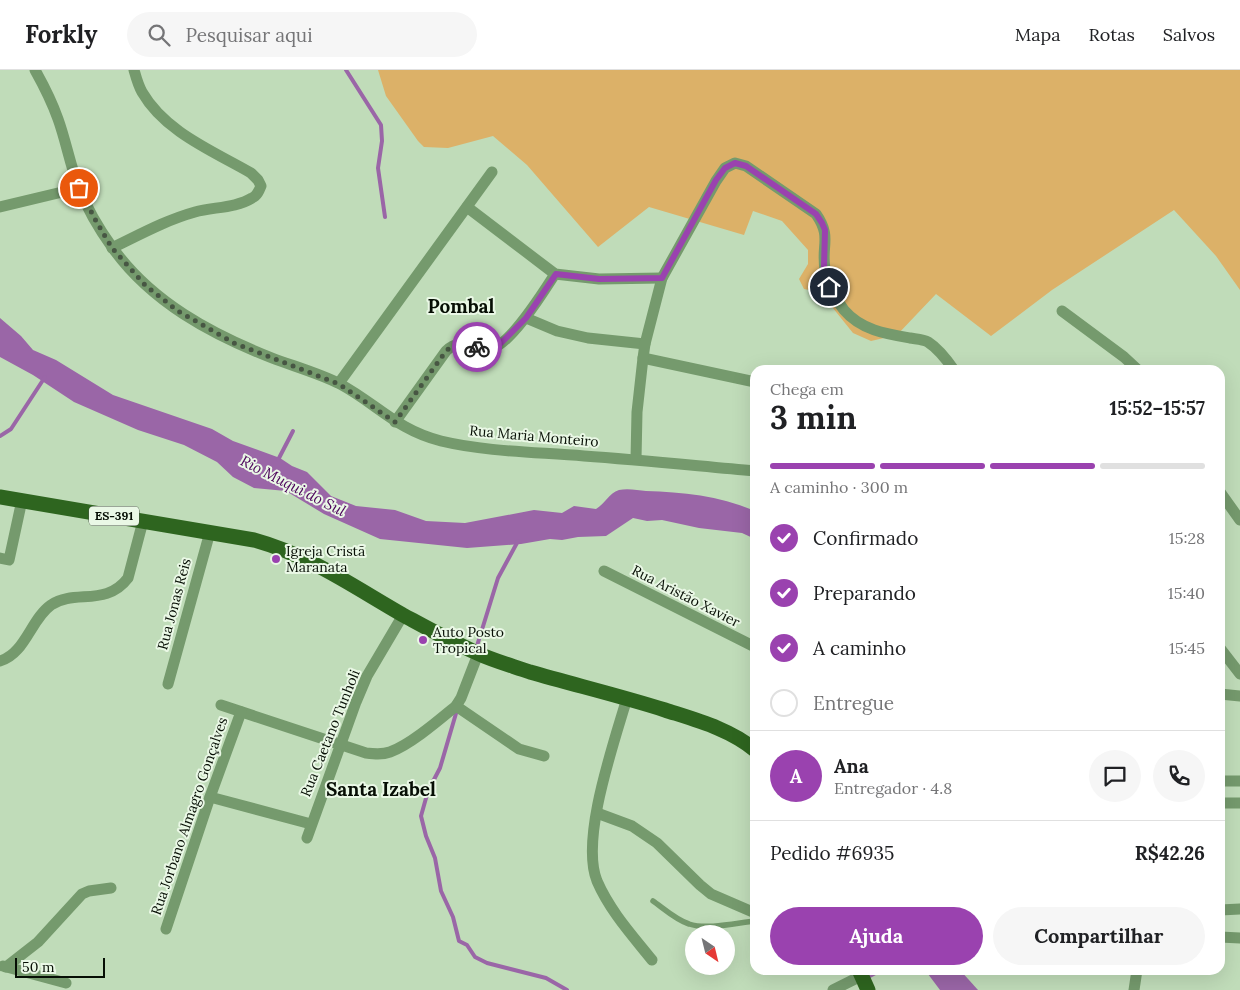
<!DOCTYPE html>
<html lang="pt">
<head>
<meta charset="utf-8">
<style>
	body { margin:0; font-family:Lora,serif; background:#f6f6f6; color:#202124; height:100vh; display:flex; flex-direction:column; font-size:19px; white-space:nowrap }
	* { box-sizing:border-box; margin:0 }
	p { font-size:16px; color:#757577 }
	.icon { flex:none; width:28px; height:28px; fill:none; stroke:currentColor; stroke-width:2; stroke-linecap:round; stroke-linejoin:round }
	.map { position:relative; flex:1; overflow:hidden }
	.panel { position:absolute; left:750px; top:295px; width:475px; height:610px; display:flex; flex-direction:column; background:#fff; border-radius:15px; box-shadow:0 5px 20px #0002 }
	.panel>* { flex:none }
	.needle { width:32px; rotate:145deg }
	.controls { position:absolute; left:685px; top:855px; display:grid; gap:10px }
	.controls a { display:grid; place-items:center; width:50px; height:50px; border-radius:50%; background:#fff; box-shadow:0 5px 20px #0002; font-size:25px }
	.scale { position:absolute; left:15px; bottom:12px; width:90px; box-sizing:border-box; padding-left:5px; border:2px solid #060e04; border-top:0; font-size:14px; line-height:18px; white-space:nowrap; color:#060e04; -webkit-text-stroke:4px #eaf8e6; paint-order:stroke }
	.pin { position:absolute; display:grid; place-items:center; width:42px; height:42px; color:#fff; margin:-21px; border:2px solid #fff; border-radius:50%; box-shadow:0 1px 5px #0007 }
	.courier { position:absolute; display:grid; place-items:center; width:50px; height:50px; margin:-25px; border:4px solid #9a42af; border-radius:50%; background:#fff; color:#222; box-shadow:0 1px 6px #0007 }
	.head em { font-style:normal; font-weight:700 }
	.head div { display:flex; flex-direction:column-reverse }
	.head { display:flex; align-items:center; justify-content:space-between; height:85px; padding:0 20px }
	h1 { font-size:32px; font-weight:700; line-height:38px }
	.bar { display:grid; grid-template-columns:repeat(4,1fr); gap:8px 5px; align-content:center; height:60px; padding:0 20px }
	.bar i { height:6px; border-radius:4px; background:#e0e0e0 }
	.bar .selected { background:#9a42af }
	.bar p { grid-column:span 4 }
	.line { display:flex; align-items:center; gap:12px; padding:0 20px; border-top:1px solid #e0e0e0 }
	.line div { flex:1 }
	.round { display:grid; place-items:center; flex:none; width:52px; height:52px; border-radius:26px; background:#f6f6f6 }
	ol { padding:0 20px; list-style:none }
	li { display:flex; align-items:center; gap:15px; height:55px }
	li p { margin-inline-start:auto }
	li .icon { padding:5px; border-radius:50%; background:#9a42af; color:#fff; stroke-width:4 }
	li:last-child { color:#757577 }
	li i { width:28px; height:28px; border:2px solid #e0e0e0; border-radius:50% }
	.cta { display:flex; gap:10px; margin-top:auto; padding:10px 20px }
	.cta a { flex:1; height:58px; border-radius:30px; background:#9a42af; color:#fff; font-size:20px; font-weight:700; line-height:58px; text-align:center }
	.cta a+a { background:#f6f6f6; color:#202124 }
	header { display:flex; align-items:center; gap:30px; box-sizing:border-box; height:70px; padding:0 25px; background:#fff; border-bottom:1px solid #e0e0e0 }
	header strong { font-size:24px }
	nav { display:flex; gap:28px; margin-inline-start:auto; font-size:18px }
	.search { width:350px; height:45px; background:#f6f6f6; display:flex; align-items:center; gap:12px; box-sizing:border-box; padding:0 18px; border-radius:28px; color:#757577; font-size:19px }
	.map>svg:first-child { display:block }
</style>
</head>
<body>
<header>
<strong>Forkly</strong>
<div class="search"><svg class="icon" aria-label="search" viewBox="0 0 24 24"><circle cx="10" cy="10" r="6"/><path d="M15 15l6 6"/></svg>Pesquisar aqui</div>
<nav><a>Mapa</a><a>Rotas</a><a>Salvos</a></nav>
</header>
<div class="map">
<svg width="1240" height="920" viewBox="0 0 1240 920">
	<rect width="100%" height="100%" fill="#c0dcb9"/>
	<path fill="#dcb168" d="M 378,0 L 1240,0 L 1240,220 L 1216,186 L 1174,140 L 1052,220 L 991,266 L 936,224 L 897,265 L 871,271 L 853,263 L 820,222 L 804,219 L 799,209 L 808,194 L 808,180 L 782,151 L 753,141 L 744,165 L 649,137 L 598,177 L 527,95 L 493,66 L 448,78 L 424,77 L 418,71 L 386,26 Z"/>
	<g fill="#9a66a7">
		<path d="M 0,248 L 21,266 L 33,280 L 56,290 L 113,325 L 212,359 L 233,371 L 280,388 L 292,396 L 307,402 L 331,426 L 356,436 L 395,440 L 426,451 L 465,453 L 534,440 L 562,443 L 574,436 L 596,439 C 605,434 609,423 619,420 C 627,418 638,420 646,421 C 683,422 721,426 755,441 L 755,469 L 742,463 L 699,458 L 662,450 L 647,451 L 633,448 L 606,466 L 578,467 L 562,470 L 550,469 L 521,474 L 467,478 L 380,469 L 324,444 L 286,421 L 254,418 L 233,407 L 217,392 L 184,375 L 138,360 L 74,332 L 33,305 L 0,287 Z"/>
		<path d="M 925,900 L 960,900 L 978,920 L 940,920 Z"/>
	</g>
	<g fill="none" stroke-linecap="round" stroke-linejoin="round">
		<g stroke="#9a66a7" stroke-width="4">
			<path d="M 346,0 L 381,55 L 382,71 L 378,98 L 385,147"/>
			<path d="M 0,366 L 11,359 L 45,307"/>
			<path d="M 278,390 L 293,361"/>
			<path d="M 476,579 L 498,508 L 518,471"/>
			<path d="M 457,640 L 440,698 L 428,721 L 421,746 L 426,766 L 435,788 L 441,821 L 453,847 L 459,871 L 467,875 L 475,887 L 487,893 L 546,908 L 567,920"/>
			<path d="M 866,908 L 881,900"/>
		</g>
		<path stroke="#759a6d" stroke-width="5.5" d="M 653,831 C 663,838 676,850 689,854 C 707,860 736,853 755,851"/>
		<g stroke="#759a6d" stroke-width="11">
			<path d="M 35,0 C 44,16 52,32 58,49 C 66,71 70,95 79,118 C 87,138 99,159 112,177 C 151,232 211,264 272,288 C 293,296 321,304 340,314 C 377,334 397,360 441,371 C 487,382 537,382 584,386 C 641,390 698,396 755,401"/>
			<path d="M 0,137 L 79,118"/>
			<path d="M 467,137 L 555,204 L 599,209 L 662,208"/>
			<path d="M 112,178 C 139,165 166,150 195,142 C 213,137 236,138 252,128 C 257,126 259,121 261,116 L 258,110 L 251,103 C 213,81 165,62 142,22 C 138,15 136,7 134,0"/>
			<path d="M 1062,241 L 1124,287 L 1138,300"/>
			<path d="M 526,248 L 557,261 L 588,268 L 645,274"/>
			<path d="M 643,288 L 755,312"/>
			<path d="M 339,313 L 492,102"/>
			<path d="M 395,352 L 446,281 C 462,266 472,281 490,279 C 510,276 544,221 555,204"/>
			<path d="M 636,389 L 637,342 L 643,288 L 645,274 L 662,208 L 716,111 L 725,98 L 735,93 L 746,96 L 816,144 C 832,167 821,175 825,199 C 827,214 835,228 844,240 C 861,260 886,264 910,268 C 915,269 923,269 928,272 C 939,279 947,290 954,300"/>
			<path d="M 1220,422 L 1240,450"/>
			<path d="M 0,488 L 9,490 L 22,430"/>
			<path d="M 604,501 L 755,577"/>
			<path d="M 1220,578 L 1240,604"/>
			<path d="M 0,591 C 25,584 31,549 51,535 C 75,519 106,537 128,508 L 143,451"/>
			<path d="M 168,614 L 210,462"/>
			<path d="M 1220,624 L 1240,626"/>
			<path d="M 627,628 C 614,673 580,769 597,811 C 610,841 632,865 652,890"/>
			<path d="M 221,635 L 366,683 C 374,684 382,685 390,682 C 410,675 439,650 456,636 L 461,628 L 478,584"/>
			<path d="M 456,636 L 519,679 L 544,686"/>
			<path d="M 1220,711 L 1240,711"/>
			<path d="M 210,727 L 311,754"/>
			<path d="M 1220,733 L 1240,733"/>
			<path d="M 597,743 L 632,756 L 657,773 L 700,815 L 711,824 L 755,843"/>
			<path d="M 307,768 L 356,632 L 367,606 L 403,545"/>
			<path d="M 1220,840 L 1240,839"/>
			<path d="M 166,859 L 210,727 L 241,642"/>
			<path d="M 1220,867 L 1240,868"/>
			<path d="M 3,896 L 66,913"/>
			<path d="M 6,897 L 38,872 L 82,824 L 89,821 L 111,818"/>
			<path d="M 833,920 L 861,906"/>
			<path d="M 1134,920 L 1137,900"/>
		</g>
		<g stroke="#2e651f" stroke-width="15">
			<path d="M 0,427 L 254,470 C 309,485 354,517 403,545 C 427,558 452,572 477,583 C 494,591 513,596 530,602 C 575,615 621,626 665,640 C 696,650 730,659 755,680"/>
			<path d="M 859,900 L 868,920"/>
		</g>
	</g>
	<g fill="none" stroke-linecap="round" stroke-linejoin="round">
		<path stroke="#475643" stroke-width="5" stroke-dasharray="0 9" d="M 79,118 L 96,151 L 112,178 L 146,216 L 178,241 L 234,273 L 339,314 L 395,352 L 446,281 C 457,271 463,274 477,277"/>
		<path stroke="#9a42af" stroke-width="6" d="M 477,277 L 490,279 L 498,276 L 526,248 L 556,204 L 599,209 L 662,208 L 716,110 L 725,98 L 735,93 L 746,96 L 816,144 L 822,153 L 825,160 L 824,198 L 829,217"/>
	</g>
	<g fill="#9a42af" stroke="#eaf8e6" stroke-width="2">
		<circle cx="276" cy="489" r="5"/>
		<circle cx="423" cy="570" r="5"/>
	</g>
	<g text-anchor="middle" stroke-width="4" stroke-linejoin="round" paint-order="stroke">
		<rect fill="#eaf8e6" stroke="#4a5448" stroke-width="1" x="89" y="436.5" width="50" height="19" rx="4"/>
		<g font-size="12" font-weight="bold" fill="#060e04">
			<text x="114" y="450">ES-391</text>
		</g>
		<g font-size="14" fill="#060e04" stroke="#eaf8e6">
			<text transform="translate(534 366) rotate(5)" y="5">Rua Maria Monteiro</text>
			<text transform="translate(686 526) rotate(27)" y="5">Rua Aristão Xavier</text>
			<text transform="translate(174 534) rotate(-75)" y="5">Rua Jonas Reis</text>
			<text transform="translate(330 663) rotate(-68)" y="5">Rua Caetano Tunholi</text>
			<text transform="translate(189 746) rotate(-71)" y="5">Rua Jorbano Almagro Gonçalves</text>
		</g>
		<g font-size="14" fill="#060e04" stroke="#eaf8e6" text-anchor="start">
			<text x="286" y="486">Igreja Cristã<tspan x="286" dy="16">Maranata</tspan></text>
			<text x="433" y="567">Auto Posto<tspan x="433" dy="16">Tropical</tspan></text>
		</g>
		<g font-size="15" font-style="italic" fill="#4c035b" stroke="#eaf8e6">
			<text transform="translate(293 416) rotate(27)" y="5">Rio Muqui do Sul</text>
		</g>
		<g font-size="19" font-weight="bold" fill="#060e04" stroke="#eaf8e6">
			<text x="461" y="243">Pombal</text>
			<text x="381" y="726">Santa Izabel</text>
		</g>
	</g>
</svg>
<div class="controls">
<a><svg class="needle" viewBox="-14 -14 28 28"><path d="M0-13l5 13h-10z" fill="#e53935"/><path d="M0 13l5-13h-10z" fill="#757577"/></svg></a>
</div>
<div class="scale">50 m</div>
<div class="pin" style="left:79px;top:118px;background:#ea580c"><svg class="icon" aria-label="bag" viewBox="0 0 24 24"><path d="M5 8h14l-1 12H6zM9 8a3 3 0 0 1 6 0"/></svg></div>
<div class="pin" style="left:829px;top:217px;background:#1f2937"><svg class="icon" aria-label="home" viewBox="0 0 24 24"><path d="M3 11l9-7 9 7M6 9v11h12V9"/></svg></div>
<div class="courier" style="left:477px;top:277px"><svg class="icon" aria-label="bike" viewBox="0 0 24 24"><circle cx="6" cy="16" r="4"/><circle cx="18" cy="16" r="4"/><path d="M6 16l4-8h5l3 8M10 8l3 8H6M13 5h3"/></svg></div>
<section class="panel">
<div class="head"><div><h1>3 min</h1><p>Chega em</p></div><em>15:52–15:57</em></div>
<div class="bar"><i class="selected"></i><i class="selected"></i><i class="selected"></i><i></i><p>A caminho · 300 m</p></div>
<ol>
<li><svg class="icon" aria-label="check" viewBox="0 0 24 24"><path d="M5 12l5 5 9-10"/></svg>Confirmado<p>15:28</p></li>
<li><svg class="icon" aria-label="check" viewBox="0 0 24 24"><path d="M5 12l5 5 9-10"/></svg>Preparando<p>15:40</p></li>
<li><svg class="icon" aria-label="check" viewBox="0 0 24 24"><path d="M5 12l5 5 9-10"/></svg>A caminho<p>15:45</p></li>
<li><i></i>Entregue</li>
</ol>
<div class="line" style="height:90px"><b class="round" style="background:#9a42af;color:#fff">A</b><div><b>Ana</b><p>Entregador · 4.8</p></div><a class="round"><svg class="icon" aria-label="chat" viewBox="0 0 24 24"><path d="M4 5h16v11H9l-5 4z"/></svg></a><a class="round"><svg class="icon" aria-label="phone" viewBox="0 0 24 24"><path d="M5 4h4l2 5-3 2q2 4 5 5l2-3 5 2v4C11 20 4 13 5 4z"/></svg></a></div>
<div class="line" style="height:65px"><div>Pedido #6935</div><b>R$42.26</b></div>
<div class="cta"><a>Ajuda</a><a>Compartilhar</a></div>
</section>
</div>
</body>
</html>
